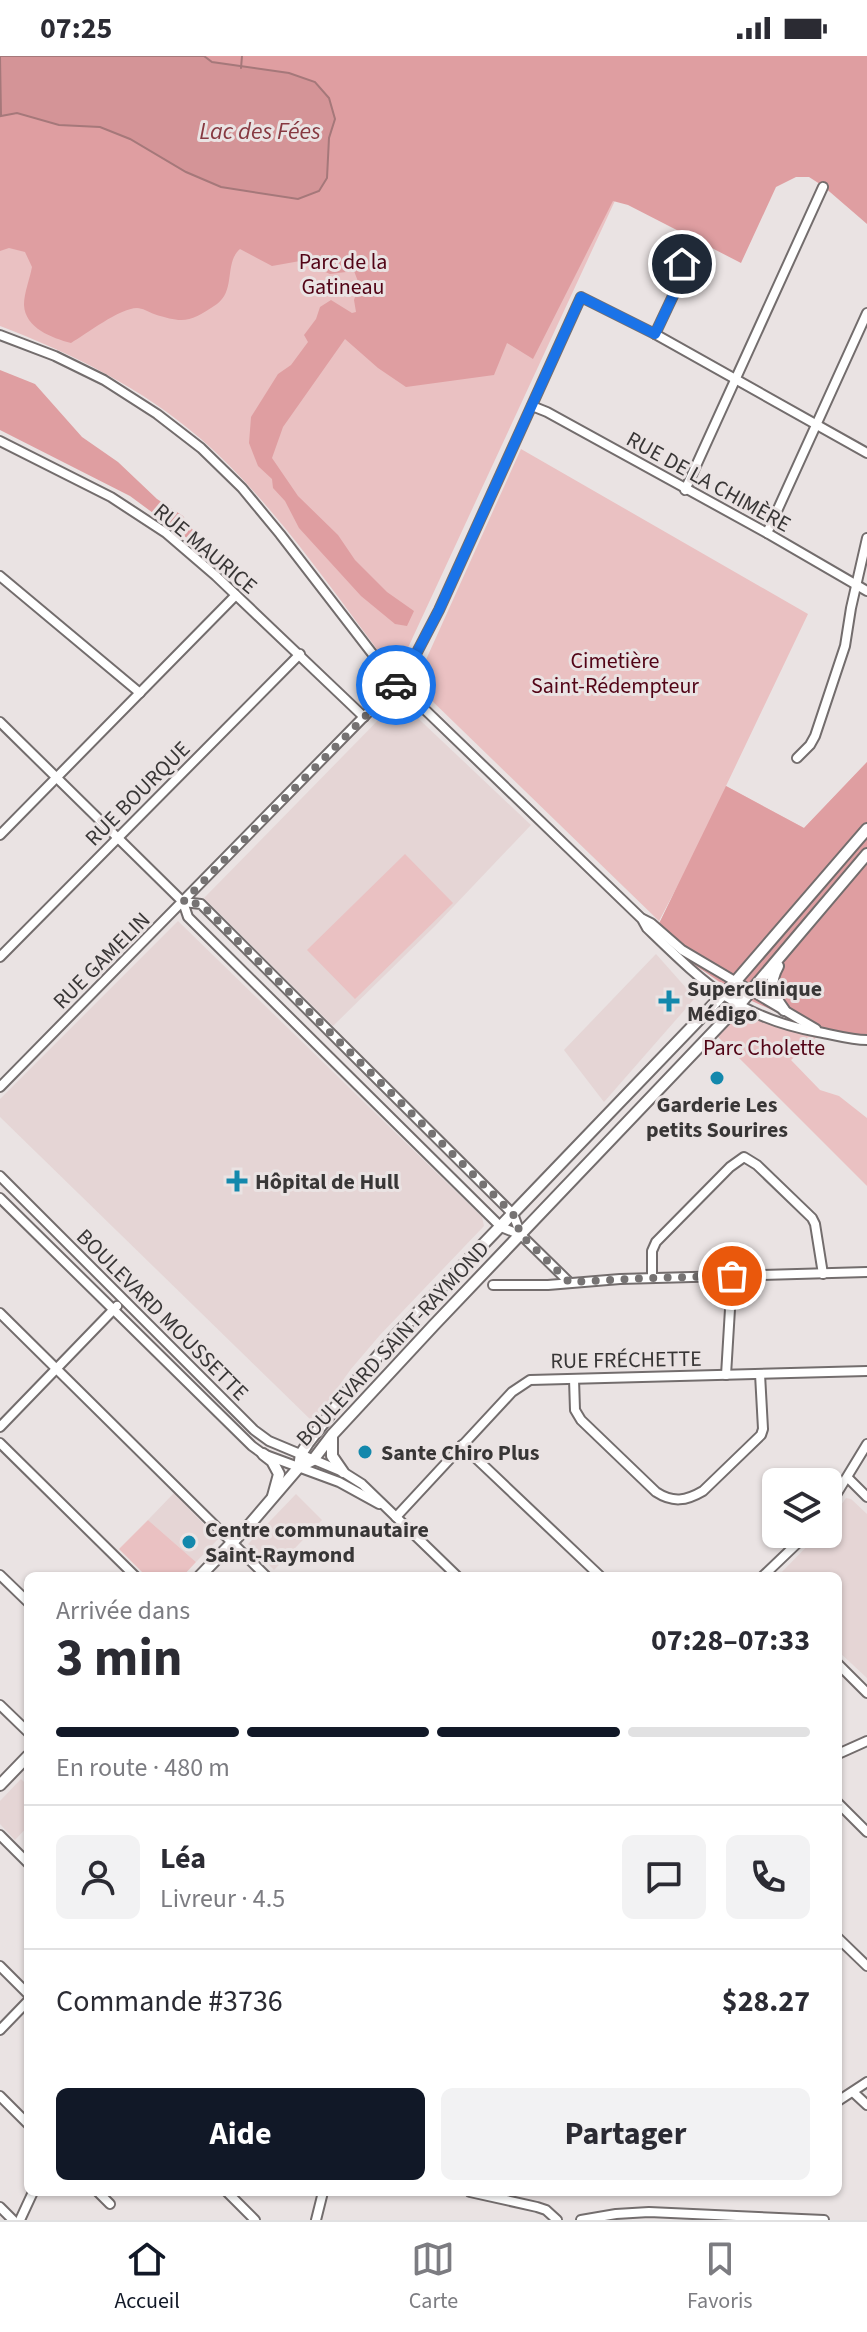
<!DOCTYPE html>
<html lang="fr">
<head>
<meta charset="utf-8">
<style>
	body { margin:0; font-family:"Source Sans 3",sans-serif; background:#f2f2f3; color:#2b2b33; height:100vh; display:flex; flex-direction:column; font-size:30px; white-space:nowrap }
	* { box-sizing:border-box; margin:0 }
	p { font-size:26px; color:#7c7c81 }
	.icon { flex:none; width:44px; height:44px; fill:none; stroke:currentColor; stroke-width:2; stroke-linecap:round; stroke-linejoin:round }
	.map { position:relative; flex:1; overflow:hidden }
	.sheet { position:absolute; left:24px; top:1516px; width:818px; height:624px; display:flex; flex-direction:column; background:#fff; border-radius:12px; box-shadow:0 2px 6px #0004 }
	.sheet>* { flex:none }
	.buttons { position:absolute; left:762px; top:1412px; display:grid; gap:16px }
	.buttons a { display:grid; place-items:center; width:80px; height:80px; border-radius:12px; background:#fff; box-shadow:0 2px 6px #0004; font-size:40px }
	.pin { position:absolute; display:grid; place-items:center; width:68px; height:68px; color:#fff; margin:-34px; border:4px solid #fff; border-radius:50%; box-shadow:0 2px 8px #0007 }
	.courier { position:absolute; display:grid; place-items:center; width:80px; height:80px; margin:-40px; border:6px solid #1a73e8; border-radius:50%; background:#fff; color:#222; box-shadow:0 2px 10px #0007 }
	.summary em { font-style:normal; font-weight:700 }
	.summary div { display:flex; flex-direction:column-reverse }
	.summary { display:flex; align-items:center; justify-content:space-between; height:136px; padding:0 32px }
	h1 { font-size:52px; font-weight:700; line-height:60px }
	.bar { display:grid; grid-template-columns:repeat(4,1fr); gap:12px 8px; align-content:center; height:96px; padding:0 32px }
	.bar i { height:10px; border-radius:6px; background:#e1e1e2 }
	.bar .selected { background:#111827 }
	.bar p { grid-column:span 4 }
	.line { display:flex; align-items:center; gap:20px; padding:0 32px; border-top:2px solid #e1e1e2 }
	.line div { flex:1 }
	.round { display:grid; place-items:center; flex:none; width:84px; height:84px; border-radius:12px; background:#f2f2f3 }
	.cta { display:flex; gap:16px; margin-top:auto; padding:16px 32px }
	.cta a { flex:1; height:92px; border-radius:12px; background:#111827; color:#fff; font-size:32px; font-weight:700; line-height:92px; text-align:center }
	.cta a+a { background:#f2f2f3; color:#2b2b33 }
	.status { display:flex; justify-content:space-between; align-items:center; height:56px; padding:0 40px; background:#fff; direction:ltr }
	.status svg { height:22px; fill:currentColor }
	.tabs { display:flex; justify-content:space-around; align-items:center; height:112px; border-top:2px solid #e1e1e2; background:#fff; font-size:22px; color:#7c7c81 }
	.tabs a { display:grid; justify-items:center; gap:4px }
	.tabs .selected { color:#111827 }
	.map>svg:first-child { display:block }
</style>
</head>
<body>
<div class="status"><b>07:25</b><svg viewBox="0 0 49 12"><path d="M0 12V9h3v3zM5 12V6h3v6zM10 12V3h3v9zM15 12V0h3v12zM26 1h20v11H26zM47 4h2v5h-2z"/></svg></div>
<div class="map">
<svg width="867" height="2164" viewBox="0 0 867 2164">
	<rect width="100%" height="100%" fill="#eae3e3"/>
	<g fill="#e5d5d5">
		<path d="M 396,649 L 405,650 L 531,769 L 435,870 L 333,970 L 204,842 L 390,652 Z"/>
		<path d="M 178,865 L 482,1161 L 484,1170 L 380,1279 L 351,1313 L 313,1366 L 0,1061 L 0,1043 Z"/>
		<path d="M 656,898 L 695,942 L 604,1046 L 564,994 Z"/>
		<path d="M 174,1437 L 218,1483 L 196,1506 L 148,1464 Z"/>
		<path d="M 296,1438 L 322,1464 L 274,1514 L 248,1488 Z"/>
		<path d="M 846,1442 L 851,1443 L 867,1458 L 867,1622 L 838,1595 L 838,1520 L 778,1520 L 819,1478 L 828,1478 L 828,1468 Z"/>
		<path d="M 21,1723 L 28,1730 L 28,1770 L 15,1784 L 0,1768 L 0,1745 Z"/>
	</g>
	<g fill="#eac1c2">
		<path d="M 0,0 L 682,0 L 400,609 L 385,604 C 330,531 270,443 201,383 C 142,332 73,298 0,270 Z"/>
		<path d="M 521,393 L 808,558 L 726,730 L 804,772 L 867,706 L 821,977 L 791,1004 L 820,1034 L 839,1040 L 867,1062 L 867,1130 L 713,976 L 739,949 L 817,976 L 723,929 L 654,878 L 678,829 L 659,865 L 426,639 L 420,625 L 420,617 Z"/>
		<path d="M 405,798 L 453,847 L 355,943 L 307,894 Z"/>
		<path d="M 148,1464 L 196,1506 L 183,1520 L 146,1520 L 119,1493 Z"/>
	</g>
	<g fill="#df9ea1">
		<path d="M 204,0 L 867,0 L 867,168 L 823,130 L 809,121 L 796,121 L 776,131 L 741,207 L 628,149 L 613,145 L 533,303 L 507,287 L 494,319 L 406,331 L 378,312 L 345,283 L 283,371 L 272,402 L 298,440 L 338,479 L 355,504 L 387,536 L 414,555 L 407,570 L 395,568 L 361,540 L 299,472 L 285,445 L 273,432 L 272,423 L 258,410 L 249,387 L 251,361 L 278,318 L 291,309 L 308,286 L 304,279 L 316,263 L 320,251 L 331,244 L 352,257 L 356,256 L 354,244 L 359,228 L 354,215 L 330,218 L 300,205 L 272,210 L 240,193 C 224,207 236,234 217,248 C 191,266 184,268 154,258 C 149,256 142,252 137,252 C 120,252 86,278 71,287 C 52,282 25,272 24,249 C 24,237 30,222 32,211 L 25,196 L 9,192 L 0,195 L 0,60 L 17,57 L 59,69 L 100,71 L 130,83 L 186,116 L 221,131 L 298,143 L 329,102 L 329,82 L 335,63 L 241,12 L 212,6 Z"/>
		<path d="M 0,314 L 35,328 L 82,381 L 118,406 L 157,443 L 183,460 L 195,477 L 195,488 L 130,440 L 0,374 Z"/>
		<path d="M 867,706 L 867,985 L 828,979 L 743,941 L 681,900 L 654,878 L 726,730 L 804,772 Z"/>
	</g>
	<path fill="#d49497" stroke="#a5787a" stroke-width="2" d="M 0,0 L 204,0 L 212,6 L 289,17 L 315,26 L 329,42 L 335,63 L 329,82 L 327,122 L 319,135 L 298,143 L 221,131 L 186,116 L 130,83 L 100,71 L 59,69 L 17,57 L 1,60 Z"/>
	<g fill="none" stroke-linecap="round" stroke-linejoin="round">
		<path stroke="#a5787a" stroke-width="2" d="M 241,12 L 242,0"/>
		<defs>
			<g id="minor">
				<path d="M 655,278 L 681,223 L 682,193"/>
				<path d="M 0,279 L 55,300 L 104,324 L 157,358 L 201,392 L 242,432 L 280,478 L 388,618 L 642,863 L 647,872 C 703,926 738,962 818,976 C 835,979 850,984 867,984"/>
				<path d="M 532,350 L 547,356 L 767,477 L 867,535"/>
				<path d="M 0,385 L 111,441 L 166,477 L 216,520 L 364,661"/>
				<path d="M 685,434 L 823,131"/>
				<path d="M 767,477 L 867,257"/>
				<path d="M 0,520 L 140,637"/>
				<path d="M 0,666 L 183,846 L 188,861 L 501,1171 L 521,1179 L 569,1226"/>
				<path d="M 797,702 L 810,689 L 815,680 L 845,590 L 851,552 L 867,482"/>
				<path d="M 0,779 L 236,539"/>
				<path d="M 183,846 L 201,848 L 513,1158 L 521,1179"/>
				<path d="M 643,863 L 651,867 L 682,894 L 816,973"/>
				<path d="M 0,901 L 300,598"/>
				<path d="M 0,1031 L 397,627 L 415,600 L 439,554 L 581,241 L 655,278 L 867,397"/>
				<path d="M 0,1120 L 254,1374 L 269,1385 L 343,1416 L 362,1428 L 457,1520"/>
				<path d="M 0,1142 L 252,1390 L 263,1398 L 339,1426 L 379,1448"/>
				<path d="M 652,1222 L 652,1195 L 656,1186 L 730,1111 L 744,1101 L 757,1109 L 812,1162 L 815,1168 L 823,1218"/>
				<path d="M 493,1229 L 548,1229 L 620,1223 L 867,1216"/>
				<path d="M 0,1257 L 266,1520"/>
				<path d="M 726,1319 L 732,1220"/>
				<path d="M 574,1323 L 575,1354 L 581,1364 L 656,1436 C 673,1447 686,1445 703,1435 L 761,1379 L 763,1373 L 760,1318"/>
				<path d="M 0,1371 L 117,1250"/>
				<path d="M 0,1387 L 135,1520"/>
				<path d="M 462,1389 L 600,1520"/>
				<path d="M 848,1422 L 867,1441"/>
				<path d="M 828,1452 L 867,1388"/>
				<path d="M 396,1461 L 512,1336 L 530,1324 L 867,1315"/>
				<path d="M 0,1519 L 28,1546"/>
				<path d="M 763,1520 L 807,1478"/>
				<path d="M 838,1608 L 867,1637"/>
				<path d="M 0,1649 L 28,1676"/>
				<path d="M 838,1698 L 867,1685"/>
				<path d="M 838,1747 L 867,1776"/>
				<path d="M 0,1779 L 28,1807"/>
				<path d="M 838,1882 L 867,1910"/>
				<path d="M 0,1910 L 28,1938"/>
				<path d="M 0,1974 L 28,1945"/>
				<path d="M 853,2036 L 867,2049"/>
				<path d="M 0,2040 L 28,2068"/>
				<path d="M 838,2045 L 867,2026"/>
				<path d="M 98,2136 L 110,2148"/>
				<path d="M 227,2136 L 255,2164"/>
				<path d="M 470,2136 L 537,2151 L 546,2154 L 557,2164"/>
				<path d="M 0,2151 L 13,2164"/>
				<path d="M 20,2164 L 33,2136"/>
				<path d="M 316,2164 L 323,2136"/>
				<path d="M 581,2164 L 616,2158 L 649,2156 L 824,2164"/>
			</g>
			<g id="major">
				<path d="M 778,910 C 768,928 772,938 784,954"/>
				<path d="M 332,1381 L 332,1400 L 343,1416"/>
				<path d="M 263,1398 L 272,1405 L 279,1418 L 273,1440"/>
				<path d="M 299,1411 L 301,1398 L 308,1387 L 351,1331 L 397,1278 L 735,926 L 867,773"/>
				<path d="M 200,1520 L 251,1467 L 299,1411 L 313,1404 L 332,1379 L 434,1269 L 739,949 L 867,798"/>
				<path d="M 0,1729 L 28,1700"/>
			</g>
		</defs>
		<use href="#minor" stroke="#736d6d" stroke-width="12"/>
		<use href="#major" stroke="#736d6d" stroke-width="14"/>
		<use href="#minor" stroke="#fff" stroke-width="8"/>
		<use href="#major" stroke="#fff" stroke-width="10"/>
	</g>
	<g fill="none" stroke-linecap="round" stroke-linejoin="round">
		<path stroke="#767373" stroke-width="8" stroke-dasharray="0 14.4" d="M 396,629 L 183,846 L 201,848 L 239,886 L 513,1158 L 521,1179 L 569,1226 L 648,1222 L 732,1220"/>
		<path stroke="#1a73e8" stroke-width="10" d="M 396,629 L 415,600 L 439,554 L 581,241 L 655,278 L 681,223 L 682,208"/>
	</g>
	<g fill="#1388ac" stroke="#eae3e3" stroke-width="3">
		<path d="M665 933h8v8h8v8h-8v8h-8v-8h-8v-8h8z"/>
		<circle cx="717" cy="1022" r="8"/>
		<path d="M233 1113h8v8h8v8h-8v8h-8v-8h-8v-8h8z"/>
		<circle cx="365" cy="1396" r="8"/>
		<circle cx="189" cy="1486" r="8"/>
	</g>
	<g text-anchor="middle" stroke-width="6" stroke-linejoin="round" paint-order="stroke">
		<g font-size="22" fill="#520416" stroke="#eae3e3">
			<text x="343" y="213">Parc de la<tspan x="343" dy="25">Gatineau</tspan></text>
			<text x="615" y="612">Cimetière<tspan x="615" dy="25">Saint-Rédempteur</tspan></text>
			<text x="764" y="999">Parc Cholette</text>
		</g>
		<g font-size="22" fill="#383636" stroke="#eae3e3">
			<text transform="translate(709 425) rotate(29)" y="8">RUE DE LA CHIMÈRE</text>
			<text transform="translate(206 492) rotate(40)" y="8">RUE MAURICE</text>
			<text transform="translate(137 737) rotate(-45)" y="8">RUE BOURQUE</text>
			<text transform="translate(101 904) rotate(-45)" y="8">RUE GAMELIN</text>
			<text transform="translate(163 1258) rotate(45)" y="8">BOULEVARD MOUSSETTE</text>
			<text transform="translate(392 1287) rotate(-47)" y="8">BOULEVARD SAINT-RAYMOND</text>
			<text transform="translate(626 1303) rotate(-1)" y="8">RUE FRÉCHETTE</text>
		</g>
		<g font-size="22" font-weight="bold" fill="#383636" stroke="#eae3e3" text-anchor="start">
			<text x="687" y="940">Superclinique<tspan x="687" dy="25">Médigo</tspan></text>
			<text x="717" y="1056" text-anchor="middle">Garderie Les<tspan x="717" dy="25">petits Sourires</tspan></text>
			<text x="255" y="1133">Hôpital de Hull</text>
			<text x="381" y="1404">Sante Chiro Plus</text>
			<text x="205" y="1481">Centre communautaire<tspan x="205" dy="25">Saint-Raymond</tspan></text>
		</g>
		<g font-size="24" font-style="italic" fill="#873941" stroke="#eae3e3">
			<text x="260" y="83">Lac des Fées</text>
		</g>
	</g>
</svg>
<div class="buttons">
<a><svg class="icon" aria-label="layers" viewBox="0 0 24 24"><path d="M12 4l9 5-9 5-9-5zM3 14l9 5 9-5"/></svg></a>
</div>
<div class="pin" style="left:732px;top:1220px;background:#ea580c"><svg class="icon" aria-label="bag" viewBox="0 0 24 24"><path d="M5 8h14l-1 12H6zM9 8a3 3 0 0 1 6 0"/></svg></div>
<div class="pin" style="left:682px;top:208px;background:#1f2937"><svg class="icon" aria-label="home" viewBox="0 0 24 24"><path d="M3 11l9-7 9 7M6 9v11h12V9"/></svg></div>
<div class="courier" style="left:396px;top:629px"><svg class="icon" aria-label="car" viewBox="0 0 24 24"><path d="M5 17H2v-5l4-1 3-4h7l3 4 3 1v5h-3M9 17h6M6 11h13"/><circle cx="7" cy="17" r="2"/><circle cx="17" cy="17" r="2"/></svg></div>
<section class="sheet">
<div class="summary"><div><h1>3 min</h1><p>Arrivée dans</p></div><em>07:28–07:33</em></div>
<div class="bar"><i class="selected"></i><i class="selected"></i><i class="selected"></i><i></i><p>En route · 480 m</p></div>
<div class="line" style="height:144px"><a class="round"><svg class="icon" aria-label="person" viewBox="0 0 24 24"><circle cx="12" cy="8" r="4"/><path d="M4 21q1-7 8-7t8 7"/></svg></a><div><b>Léa</b><p>Livreur · 4.5</p></div><a class="round"><svg class="icon" aria-label="chat" viewBox="0 0 24 24"><path d="M4 5h16v11H9l-5 4z"/></svg></a><a class="round"><svg class="icon" aria-label="phone" viewBox="0 0 24 24"><path d="M5 4h4l2 5-3 2q2 4 5 5l2-3 5 2v4C11 20 4 13 5 4z"/></svg></a></div>
<div class="line" style="height:104px"><div>Commande #3736</div><b>$28.27</b></div>
<div class="cta"><a>Aide</a><a>Partager</a></div>
</section>
</div>
<nav class="tabs">
<a class="selected"><svg class="icon" aria-label="home" viewBox="0 0 24 24"><path d="M3 11l9-7 9 7M6 9v11h12V9"/></svg>Accueil</a>
<a><svg class="icon" aria-label="map" viewBox="0 0 24 24"><path d="M3 6l6-2 6 2 6-2v14l-6 2-6-2-6 2zM9 4v14M15 6v14"/></svg>Carte</a>
<a><svg class="icon" aria-label="saved" viewBox="0 0 24 24"><path d="M7 4h10v16l-5-4-5 4z"/></svg>Favoris</a>
</nav>
</body>
</html>
